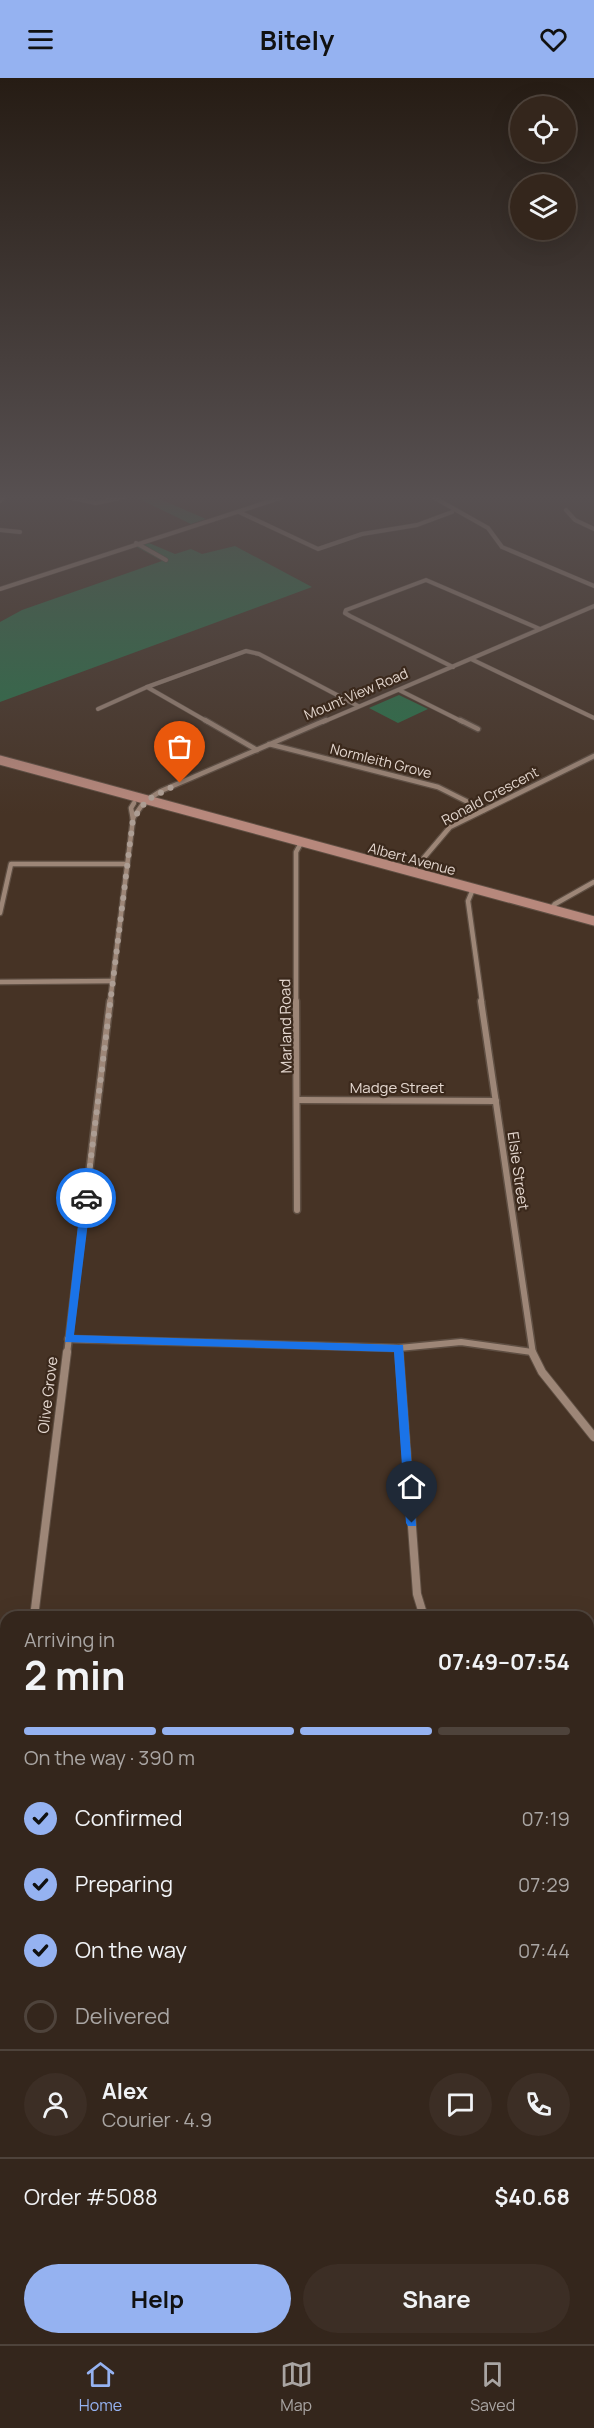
<!DOCTYPE html>
<html lang="en">
<head>
<meta charset="utf-8">
<style>
	body { margin:0; font-family:Manrope,sans-serif; background:#3c2e25; color:#f1f3f6; height:100vh; display:flex; flex-direction:column; font-size:22px; white-space:nowrap }
	* { box-sizing:border-box; margin:0 }
	p { font-size:20px; color:#a9a5a3 }
	.icon { flex:none; width:33px; height:33px; fill:none; stroke:currentColor; stroke-width:2; stroke-linecap:round; stroke-linejoin:round }
	.map { position:relative; flex:1; overflow:hidden }
	.drawer { position:absolute; left:0px; top:1533px; width:594px; height:734px; display:flex; flex-direction:column; background:#34261c; border-radius:18px 18px 0 0; box-shadow:0 6px 24px #0002,0 0 0 2px #4e433b }
	.drawer>* { flex:none }
	.controls { position:absolute; left:510px; top:18px; display:grid; gap:12px }
	.controls a { display:grid; place-items:center; width:66px; height:66px; border-radius:50%; background:#34261c; box-shadow:0 6px 24px #0002,0 0 0 2px #4e433b; font-size:30px }
	.pin { position:absolute; display:grid; place-items:center; width:51px; height:51px; color:#fff; margin:-62px -26px; border-radius:50% 50% 50% 0; rotate:-45deg; box-shadow:0 0 6px #0007 }
	.pin .icon { rotate:45deg }
	.courier { position:absolute; display:grid; place-items:center; width:60px; height:60px; margin:-30px; border:4px solid #1a73e8; border-radius:50%; background:#fff; color:#222; box-shadow:0 2px 8px #0007 }
	.overview em { font-style:normal; font-weight:700 }
	.overview div { display:flex; flex-direction:column-reverse }
	.overview { display:flex; align-items:center; justify-content:space-between; height:102px; padding:0 24px }
	h1 { font-size:39px; font-weight:700; line-height:45px }
	.bar { display:grid; grid-template-columns:repeat(4,1fr); gap:9px 6px; align-content:center; height:72px; padding:0 24px }
	.bar i { height:8px; border-radius:4px; background:#4e433b }
	.bar .selected { background:#95b2f1 }
	.bar p { grid-column:span 4 }
	.line { display:flex; align-items:center; gap:15px; padding:0 24px; border-top:2px solid #4e433b }
	.line div { flex:1 }
	.round { display:grid; place-items:center; flex:none; width:63px; height:63px; border-radius:32px; background:#3c2e25 }
	ol { padding:0 24px; list-style:none }
	li { display:flex; align-items:center; gap:18px; height:66px }
	li p { margin-inline-start:auto }
	li .icon { padding:6px; border-radius:50%; background:#95b2f1; color:#111; stroke-width:4 }
	li:last-child { color:#a9a5a3 }
	li i { width:33px; height:33px; border:3px solid #4e433b; border-radius:50% }
	.action { display:flex; gap:12px; margin-top:auto; padding:12px 24px }
	.action a { flex:1; height:69px; border-radius:36px; background:#95b2f1; color:#111; font-size:24px; font-weight:700; line-height:69px; text-align:center }
	.action a+a { background:#3c2e25; color:#f1f3f6 }
	header { display:flex; justify-content:space-between; align-items:center; height:78px; padding:0 24px; background:#95b2f1; color:#111; font-size:27px; font-weight:700 }
	.dock { display:flex; justify-content:space-around; align-items:center; height:84px; border-top:2px solid #4e433b; background:#34261c; font-size:16px; color:#a9a5a3 }
	.dock a { display:grid; justify-items:center; gap:3px }
	.dock .selected { color:#95b2f1 }
	.map>svg:first-child { display:block }
</style>
</head>
<body>
<header><svg class="icon" aria-label="menu" viewBox="0 0 24 24"><path d="M4 6h16M4 12h16M4 18h16"/></svg>Bitely<svg class="icon" aria-label="heart" viewBox="0 0 24 24"><path d="M12 20l-8-8c-3-5 5-10 8-4 3-6 11-1 8 4z"/></svg></header>
<div class="map">
<svg width="594" height="2266" viewBox="0 0 594 2266">
	<rect width="100%" height="100%" fill="#463325"/>
	<g fill="#287349">
		<path d="M 135,419 L 155,419 L 206,441 L 191,446 Z"/>
		<path d="M 149,465 L 175,476 L 191,471 L 202,476 L 235,468 L 312,509 L 0,624 L 0,544 L 22,532 L 162,483 L 135,468 Z"/>
		<path d="M 399,617 L 428,631 L 398,645 L 369,630 Z"/>
		<path d="M 443,2261 L 443,2260 L 583,2261 L 582,2266 L 443,2266 Z"/>
	</g>
	<g fill="none" stroke-linecap="round" stroke-linejoin="round">
		<defs>
			<g id="minor-far4">
				<path d="M 67,419 L 96,425 L 124,419"/>
				<path d="M 433,419 L 488,450 L 502,469 L 594,508"/>
				<path d="M 0,423 L 4,419"/>
				<path d="M 566,432 L 575,442 L 594,451"/>
				<path d="M 239,434 L 318,471 L 362,456 L 417,447 L 452,434"/>
				<path d="M 0,452 L 20,454"/>
				<path d="M 136,465 L 166,482"/>
				<path d="M 0,511 L 283,419"/>
				<path d="M 471,581 L 594,640"/>
				<path d="M 453,589 L 350,538 L 345,535 L 346,532 L 426,502 L 540,551"/>
				<path d="M 399,612 L 463,644"/>
				<path d="M 98,631 L 147,609"/>
				<path d="M 208,644 L 147,609 L 246,573 L 259,576 L 358,628"/>
				<path d="M 323,644 L 594,528"/>
			</g>
			<g id="minor-far3">
				<path d="M 205,642 L 257,672"/>
				<path d="M 460,642 L 478,651"/>
				<path d="M 269,666 L 438,709 L 484,732"/>
				<path d="M 147,722 L 161,713 L 326,642"/>
				<path d="M 133,740 L 142,727"/>
				<path d="M 411,795 L 450,749 L 594,678"/>
				<path d="M 473,811 L 468,823 L 482,924"/>
				<path d="M 551,831 L 555,826 L 594,804"/>
				<path d="M 0,835 L 11,786 L 127,786"/>
				<path d="M 0,904 L 112,903"/>
				<path d="M 110,924 L 133,741 L 131,730 L 134,725"/>
				<path d="M 296,924 L 296,774 L 301,765"/>
			</g>
			<g id="minor-far2">
				<path d="M 296,923 L 297,1132"/>
				<path d="M 481,923 L 533,1276"/>
				<path d="M 299,1022 L 496,1023"/>
				<path d="M 68,1261 L 399,1270 L 461,1264 L 532,1274"/>
				<path d="M 399,1270 L 399,1276"/>
				<path d="M 67,1276 L 110,923"/>
			</g>
			<g id="minor-far1">
				<path d="M 399,1274 L 417,1516 L 424,1539"/>
				<path d="M 532,1274 L 542,1294 L 594,1359"/>
				<path d="M 34,1539 L 67,1274"/>
			</g>
			<g id="minor">
				<path d="M 0,1804 L 6,1757"/>
				<path d="M 0,1913 L 6,1913"/>
				<path d="M 588,2221 L 594,2229"/>
			</g>
			<path id="secondary" d="M 0,682 L 594,843"/>
		</defs>
		<use href="#minor-far4" stroke="#5f4f43" stroke-width="5"/>
		<use href="#minor-far3" stroke="#5f4f43" stroke-width="7"/>
		<use href="#minor-far2" stroke="#5f4f43" stroke-width="9"/>
		<use href="#minor-far1" stroke="#5f4f43" stroke-width="10"/>
		<use href="#minor" stroke="#5f4f43" stroke-width="12"/>
		<use href="#secondary" stroke="#5f4f43" stroke-width="11"/>
		<use href="#minor-far4" stroke="#9d8677" stroke-width="4"/>
		<use href="#minor-far3" stroke="#9d8677" stroke-width="4.5"/>
		<use href="#minor-far2" stroke="#9d8677" stroke-width="6"/>
		<use href="#minor-far1" stroke="#9d8677" stroke-width="8"/>
		<use href="#minor" stroke="#9d8677" stroke-width="9"/>
		<use href="#secondary" stroke="#b7887c" stroke-width="9"/>
	</g>
	<linearGradient id="sky" x2="0" y2="1"><stop stop-color="#261c14"/><stop offset="0.57" stop-color="#575051"/><stop offset="1" stop-color="#575051" stop-opacity="0"/></linearGradient>
	<rect width="594" height="736" fill="url(#sky)"/>
	<path fill="#1a73e8" d="M 86,1117 L 91,1120 L 74,1257 L 403,1267 L 416,1448 L 408,1448 L 406,1445 L 394,1274 L 65,1264 L 81,1120 Z"/>
	<g fill="none" stroke-linecap="round" stroke-linejoin="round">
		<path stroke="#ac9d93" stroke-width="6" stroke-dasharray="0 10.8" d="M 86,1120 L 133,741 L 147,722 L 180,705"/>
	</g>
	<g text-anchor="middle" stroke-width="4.5" stroke-linejoin="round" paint-order="stroke">
		<g font-size="14" fill="#e3d6ce" stroke="#3b291c">
			<text transform="translate(356 616) rotate(-23)" y="5">Mount View Road</text>
			<text transform="translate(381 683) rotate(14)" y="5">Normleith Grove</text>
			<text transform="translate(490 718) rotate(-28)" y="5">Ronald Crescent</text>
			<text transform="translate(412 781) rotate(15)" y="5">Albert Avenue</text>
		</g>
		<g font-size="15" fill="#e3d6ce" stroke="#3b291c">
			<text transform="translate(286 948) rotate(-91)" y="5">Marland Road</text>
			<text x="397" y="1015">Madge Street</text>
			<text transform="translate(518 1093) rotate(82)" y="5">Elsie Street</text>
			<text transform="translate(48 1317) rotate(-83)" y="5">Olive Grove</text>
		</g>
	</g>
</svg>
<div class="controls">
<a><svg class="icon" aria-label="locate" viewBox="0 0 24 24"><circle cx="12" cy="12" r="6"/><path d="M12 2v4M12 18v4M2 12h4M18 12h4"/></svg></a>
<a><svg class="icon" aria-label="layers" viewBox="0 0 24 24"><path d="M12 4l9 5-9 5-9-5zM3 14l9 5 9-5"/></svg></a>
</div>
<div class="pin" style="left:180px;top:705px;background:#ea580c"><svg class="icon" aria-label="bag" viewBox="0 0 24 24"><path d="M5 8h14l-1 12H6zM9 8a3 3 0 0 1 6 0"/></svg></div>
<div class="pin" style="left:412px;top:1445px;background:#1f2937"><svg class="icon" aria-label="home" viewBox="0 0 24 24"><path d="M3 11l9-7 9 7M6 9v11h12V9"/></svg></div>
<div class="courier" style="left:86px;top:1120px"><svg class="icon" aria-label="car" viewBox="0 0 24 24"><path d="M5 17H2v-5l4-1 3-4h7l3 4 3 1v5h-3M9 17h6M6 11h13"/><circle cx="7" cy="17" r="2"/><circle cx="17" cy="17" r="2"/></svg></div>
<section class="drawer">
<div class="overview"><div><h1>2 min</h1><p>Arriving in</p></div><em>07:49–07:54</em></div>
<div class="bar"><i class="selected"></i><i class="selected"></i><i class="selected"></i><i></i><p>On the way · 390 m</p></div>
<ol>
<li><svg class="icon" aria-label="check" viewBox="0 0 24 24"><path d="M5 12l5 5 9-10"/></svg>Confirmed<p>07:19</p></li>
<li><svg class="icon" aria-label="check" viewBox="0 0 24 24"><path d="M5 12l5 5 9-10"/></svg>Preparing<p>07:29</p></li>
<li><svg class="icon" aria-label="check" viewBox="0 0 24 24"><path d="M5 12l5 5 9-10"/></svg>On the way<p>07:44</p></li>
<li><i></i>Delivered</li>
</ol>
<div class="line" style="height:108px"><a class="round"><svg class="icon" aria-label="person" viewBox="0 0 24 24"><circle cx="12" cy="8" r="4"/><path d="M4 21q1-7 8-7t8 7"/></svg></a><div><b>Alex</b><p>Courier · 4.9</p></div><a class="round"><svg class="icon" aria-label="chat" viewBox="0 0 24 24"><path d="M4 5h16v11H9l-5 4z"/></svg></a><a class="round"><svg class="icon" aria-label="phone" viewBox="0 0 24 24"><path d="M5 4h4l2 5-3 2q2 4 5 5l2-3 5 2v4C11 20 4 13 5 4z"/></svg></a></div>
<div class="line" style="height:78px"><div>Order #5088</div><b>$40.68</b></div>
<div class="action"><a>Help</a><a>Share</a></div>
</section>
</div>
<nav class="dock">
<a class="selected"><svg class="icon" aria-label="home" viewBox="0 0 24 24"><path d="M3 11l9-7 9 7M6 9v11h12V9"/></svg>Home</a>
<a><svg class="icon" aria-label="map" viewBox="0 0 24 24"><path d="M3 6l6-2 6 2 6-2v14l-6 2-6-2-6 2zM9 4v14M15 6v14"/></svg>Map</a>
<a><svg class="icon" aria-label="saved" viewBox="0 0 24 24"><path d="M7 4h10v16l-5-4-5 4z"/></svg>Saved</a>
</nav>
</body>
</html>
